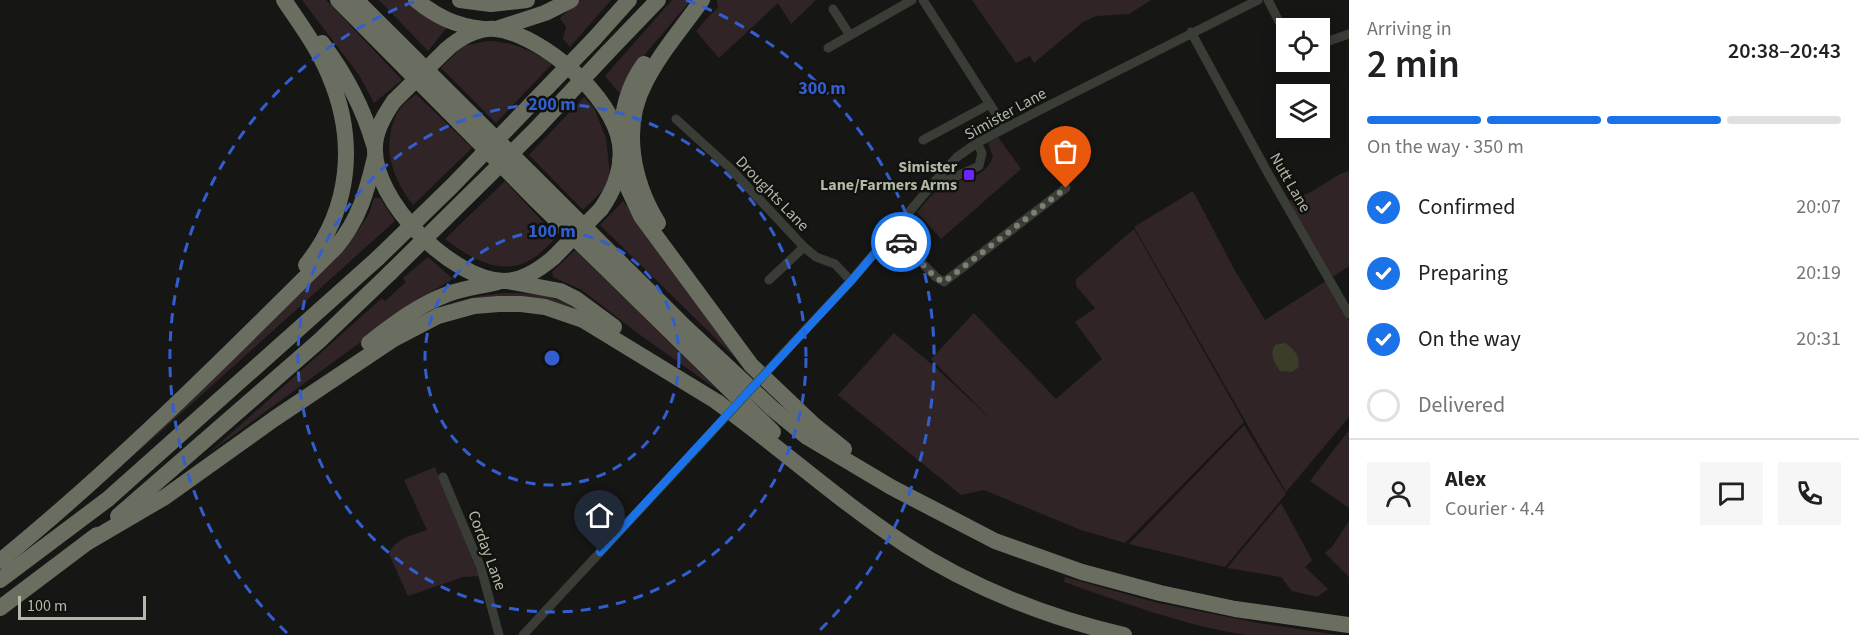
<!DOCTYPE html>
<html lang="en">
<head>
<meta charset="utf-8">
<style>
	body { margin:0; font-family:"Source Sans 3",sans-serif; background:#f6f6f6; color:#202124; height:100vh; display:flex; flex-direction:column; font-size:22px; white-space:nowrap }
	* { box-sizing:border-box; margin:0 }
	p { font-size:20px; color:#757577 }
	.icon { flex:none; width:33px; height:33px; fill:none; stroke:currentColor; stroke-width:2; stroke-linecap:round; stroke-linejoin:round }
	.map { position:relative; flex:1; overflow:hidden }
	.panel { display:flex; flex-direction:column; background:#fff; width:510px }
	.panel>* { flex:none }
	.buttons { position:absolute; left:1276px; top:18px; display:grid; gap:12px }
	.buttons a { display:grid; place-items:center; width:54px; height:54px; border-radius:0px; background:#fff; box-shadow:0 3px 15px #0003; font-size:30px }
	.scale { position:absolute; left:18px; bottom:15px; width:128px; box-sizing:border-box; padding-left:6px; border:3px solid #b2b9a5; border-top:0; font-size:16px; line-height:21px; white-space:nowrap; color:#b2b9a5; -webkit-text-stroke:4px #111210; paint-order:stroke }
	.pin { position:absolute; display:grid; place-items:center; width:51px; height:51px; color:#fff; margin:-62px -26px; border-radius:50% 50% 50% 0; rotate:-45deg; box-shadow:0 0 6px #0007 }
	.pin .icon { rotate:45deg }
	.courier { position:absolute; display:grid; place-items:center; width:60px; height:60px; margin:-30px; border:4px solid #1a73e8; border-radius:50%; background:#fff; color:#222; box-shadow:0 2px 8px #0007 }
	.overview em { font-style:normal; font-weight:600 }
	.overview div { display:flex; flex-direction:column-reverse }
	.overview { display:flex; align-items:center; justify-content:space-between; height:102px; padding:0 18px }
	h1 { font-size:39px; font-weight:600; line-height:45px }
	.bar { display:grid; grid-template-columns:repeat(4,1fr); gap:9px 6px; align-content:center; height:72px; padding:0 18px }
	.bar i { height:8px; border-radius:4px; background:#e0e0e0 }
	.bar .current { background:#1a73e8 }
	.bar p { grid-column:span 4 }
	.line { display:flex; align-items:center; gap:15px; padding:0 18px; border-top:2px solid #e0e0e0 }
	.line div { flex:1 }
	.round { display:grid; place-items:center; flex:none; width:63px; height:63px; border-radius:0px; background:#f6f6f6 }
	ol { padding:0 18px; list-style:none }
	li { display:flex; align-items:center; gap:18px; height:66px }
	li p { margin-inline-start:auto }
	li .icon { padding:6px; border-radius:50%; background:#1a73e8; color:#fff; stroke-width:4 }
	li:last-child { color:#757577 }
	li i { width:33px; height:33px; border:3px solid #e0e0e0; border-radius:50% }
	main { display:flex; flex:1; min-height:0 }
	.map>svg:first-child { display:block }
</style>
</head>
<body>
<main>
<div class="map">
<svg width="1349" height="635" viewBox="0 0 1349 635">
	<rect width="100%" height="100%" fill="#161715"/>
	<g fill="#302427">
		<path d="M 302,0 L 326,0 L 402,80 L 374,103 L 359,75 Z"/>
		<path d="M 379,0 L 413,0 L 448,26 L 428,51 Z"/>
		<path d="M 580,0 L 611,0 L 570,47 L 563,39 L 566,27 L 560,18 Z"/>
		<path d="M 672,0 L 691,0 L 635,66 L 620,94 L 605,76 Z"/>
		<path d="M 717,0 L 816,0 L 791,24 L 778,3 L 719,58 L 696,31 L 710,15 L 718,8 Z"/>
		<path d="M 972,0 L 1151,0 L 1129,14 L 1096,16 L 1083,22 L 1034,63 L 1030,56 L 1016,63 Z"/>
		<path d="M 488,41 C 513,42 531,50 552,64 L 496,123 L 441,68 L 463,46 Z"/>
		<path d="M 416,94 L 472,148 L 413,205 C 393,179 382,149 395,118 C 397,114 399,109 402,106 C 406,101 412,98 416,94 Z"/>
		<path d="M 584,97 L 594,108 L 606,138 L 610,175 L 605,188 L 583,210 L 529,155 Z"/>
		<path d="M 998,137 L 1021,169 L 941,239 L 917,212 C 925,204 931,194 941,188 C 961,176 983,182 993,157 L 988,143 Z"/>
		<path d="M 1349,171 L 1349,266 L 1333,277 L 1289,201 L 1311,192 L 1340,174 Z"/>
		<path d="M 505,181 L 557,237 C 549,244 541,254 532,259 C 500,278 469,257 445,239 Z"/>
		<path d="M 1193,191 L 1234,269 L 1265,320 L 1326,281 L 1349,321 L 1349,417 L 1286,492 L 1134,227 Z"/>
		<path d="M 374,198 L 380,198 L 395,221 L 139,451 L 357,232 L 369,214 Z"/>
		<path d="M 623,201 L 713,324 L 753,375 L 600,225 Z"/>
		<path d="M 1134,229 L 1244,422 L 1125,543 L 1081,530 L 984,490 L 961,495 L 838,395 L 894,333 L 935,367 L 994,422 L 931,359 L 974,313 L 1056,399 L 1102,359 L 1075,322 L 1095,308 L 1076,286 L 1076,279 Z"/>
		<path d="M 575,250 L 719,391 L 636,332 L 582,290 L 553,277 L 552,272 Z"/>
		<path d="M 428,257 L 453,279 L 421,298 L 209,453 L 382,298 L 385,301 L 406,282 L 403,278 Z"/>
		<path d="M 506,293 C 536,293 553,295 578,310 L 532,298 L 416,317 C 446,303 473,295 506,293 Z"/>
		<path d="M 1244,425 L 1286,494 L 1225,567 L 1129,544 Z"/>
		<path d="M 1349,430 L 1349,508 L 1310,481 Z"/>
		<path d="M 435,467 L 479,576 L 463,577 L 408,596 L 389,554 C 394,539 413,535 427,530 L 404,480 Z"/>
		<path d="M 1281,503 L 1312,560 L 1305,567 L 1328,589 L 1317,597 L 1292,591 L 1281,577 L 1227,568 Z"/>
		<path d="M 1349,521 L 1349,577 L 1325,553 L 1332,547 Z"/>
		<path d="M 1065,577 L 1158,603 L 1258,623 L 1338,635 C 1311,635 1272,635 1246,635 C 1183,625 1124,603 1064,582 Z"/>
	</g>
	<path fill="#3b3c2a" d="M 1284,343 C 1294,347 1301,358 1298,368 L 1292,372 L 1280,371 C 1275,364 1269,354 1275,345 Z"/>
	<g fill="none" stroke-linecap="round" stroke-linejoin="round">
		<g stroke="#393d36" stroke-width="9">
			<path d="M 923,0 L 1005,128"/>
			<path d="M 1268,0 L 1287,37"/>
			<path d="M 833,9 L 849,34"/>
			<path d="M 1191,32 L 1269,175 L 1349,314"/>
			<path d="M 1320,44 L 1349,34"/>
			<path d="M 828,48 L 912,0"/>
			<path d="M 676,119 L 730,168 L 804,247 L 816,257 L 835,264 L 851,281"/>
			<path d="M 923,140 L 990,104"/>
			<path d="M 936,180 L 941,183 L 979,166 L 982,153 L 977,143"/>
			<path d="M 892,233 L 936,277 L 944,282 L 1066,188"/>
			<path d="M 769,280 L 804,247"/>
			<path d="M 793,343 L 851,281 L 936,180 L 957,157 L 977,143 L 1040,110 L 1258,0"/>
			<path d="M 443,477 L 481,568 L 499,635"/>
			<path d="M 523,635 L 697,448"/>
		</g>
		<g stroke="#696e61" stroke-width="16">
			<path d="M 284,0 C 300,24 318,48 329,75 C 357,140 351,209 306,265"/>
			<path d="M 338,0 L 535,199 L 773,432"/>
			<path d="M 356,0 L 682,324 L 773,409 L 807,437 L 891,487 L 995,541 L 1082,572 L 1160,593 L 1235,609 L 1349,625"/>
			<path d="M 416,0 C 437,17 456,26 483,29"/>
			<path d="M 460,0 L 491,4 L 527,0"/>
			<path d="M 496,29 L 545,13 L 571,0"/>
			<path d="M 594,39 L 629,0"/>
			<path d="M 322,43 C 346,75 363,107 374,145"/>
			<path d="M 446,50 C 459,38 478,27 496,29 C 542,35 613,96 620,144 C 623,168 615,189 601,209"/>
			<path d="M 608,52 L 658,0"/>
			<path d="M 394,101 C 385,114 375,130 375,147 C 372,200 452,280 504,281 C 523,281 540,269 553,258"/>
			<path d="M 620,138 C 623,110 627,87 644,64"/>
			<path d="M 620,161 L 628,188 L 641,216 L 751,365 L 814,425 L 844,449"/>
			<path d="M 658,223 C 633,182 621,128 645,83 C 660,53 683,27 702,0"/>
			<path d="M 507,281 L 560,291 L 576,299 L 614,327"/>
			<path d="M 369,343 C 394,324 418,305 448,294 C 464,288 482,286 498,282"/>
			<path d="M 717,402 C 781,448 840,502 906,545 C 971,587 1048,618 1124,635"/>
			<path d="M 118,516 L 319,341 L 390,273"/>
			<path d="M 88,542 L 165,497 L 274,419 L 392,340 L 438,316 L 474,306 L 499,304 L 521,304 L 545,307 L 583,320 L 719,403"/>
			<path d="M 0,561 C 119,464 227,355 336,247 C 359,220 367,191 375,157"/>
			<path d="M 0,580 L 108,499 L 378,258"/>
			<path d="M 0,608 L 97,535"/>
		</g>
		<path stroke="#393d36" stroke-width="9" d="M 697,448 L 793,343"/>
		<g stroke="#696e61" stroke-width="16">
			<path d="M 394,101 L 446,50"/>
			<path d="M 378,258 L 452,186 L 594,39"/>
			<path d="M 553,258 L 601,209"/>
			<path d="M 390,273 L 536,129 L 608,52"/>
		</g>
	</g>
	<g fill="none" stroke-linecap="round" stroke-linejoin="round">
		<path stroke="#7b8073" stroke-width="6" stroke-dasharray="0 10.8" d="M 901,242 L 936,278 L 944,282 L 1066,188"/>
		<path stroke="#1a73e8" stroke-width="8" d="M 600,552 L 851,281 L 892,233 L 901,242"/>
	</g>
	<g fill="none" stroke="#335ed0" stroke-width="3" stroke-dasharray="10 8">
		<circle cx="552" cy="358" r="127"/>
		<circle cx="552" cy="358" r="254"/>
		<path d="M287 633A382 382 0 0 1 418 0M686 0A382 382 0 0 1 817 633"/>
	</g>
	<rect fill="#6a25ff" stroke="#111210" stroke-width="2" x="963" y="169" width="12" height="12" rx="3"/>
	<g text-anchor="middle" stroke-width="5" stroke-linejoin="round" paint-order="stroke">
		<g font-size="16" fill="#b2b9a5" stroke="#111210">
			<text transform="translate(1005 113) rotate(-29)" y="6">Simister Lane</text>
			<text transform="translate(1291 182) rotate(60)" y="6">Nutt Lane</text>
			<text transform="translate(773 193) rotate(46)" y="6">Droughts Lane</text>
			<text transform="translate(488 550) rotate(70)" y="6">Corday Lane</text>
		</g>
		<g font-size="16" font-weight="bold" fill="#b2b9a5" stroke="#111210" text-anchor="end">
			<text x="957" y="172">Simister<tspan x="957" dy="18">Lane/Farmers Arms</tspan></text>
		</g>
	</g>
	<circle cx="552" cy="358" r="9" fill="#335ed0" stroke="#111210" stroke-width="3"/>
	<g font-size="18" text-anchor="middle" font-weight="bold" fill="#335ed0" stroke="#111210" stroke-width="5" stroke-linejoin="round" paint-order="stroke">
		<text x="822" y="94">300 m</text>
		<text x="552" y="110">200 m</text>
		<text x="552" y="237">100 m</text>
	</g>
</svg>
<div class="buttons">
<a><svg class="icon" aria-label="locate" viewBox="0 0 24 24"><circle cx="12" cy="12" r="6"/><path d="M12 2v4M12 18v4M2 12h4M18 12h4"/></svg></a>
<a><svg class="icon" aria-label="layers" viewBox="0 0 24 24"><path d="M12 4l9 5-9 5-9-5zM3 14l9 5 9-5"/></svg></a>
</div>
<div class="scale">100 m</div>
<div class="pin" style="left:1066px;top:188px;background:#ea580c"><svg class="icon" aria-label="bag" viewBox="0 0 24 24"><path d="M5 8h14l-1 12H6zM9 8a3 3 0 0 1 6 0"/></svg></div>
<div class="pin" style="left:600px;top:552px;background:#1f2937"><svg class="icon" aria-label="home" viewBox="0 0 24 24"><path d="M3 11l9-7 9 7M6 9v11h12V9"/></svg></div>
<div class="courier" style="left:901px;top:242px"><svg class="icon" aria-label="car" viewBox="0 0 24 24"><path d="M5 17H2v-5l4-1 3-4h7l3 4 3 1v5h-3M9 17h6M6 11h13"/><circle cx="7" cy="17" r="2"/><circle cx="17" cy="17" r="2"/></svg></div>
</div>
<section class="panel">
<div class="overview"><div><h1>2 min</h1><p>Arriving in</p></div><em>20:38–20:43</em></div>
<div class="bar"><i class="current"></i><i class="current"></i><i class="current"></i><i></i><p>On the way · 350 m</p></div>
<ol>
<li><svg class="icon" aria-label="check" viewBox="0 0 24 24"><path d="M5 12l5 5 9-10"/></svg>Confirmed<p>20:07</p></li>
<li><svg class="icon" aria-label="check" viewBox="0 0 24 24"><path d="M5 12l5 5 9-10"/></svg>Preparing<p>20:19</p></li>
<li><svg class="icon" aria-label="check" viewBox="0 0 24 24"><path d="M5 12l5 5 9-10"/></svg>On the way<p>20:31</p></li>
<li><i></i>Delivered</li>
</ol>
<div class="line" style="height:108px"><a class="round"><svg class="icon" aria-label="person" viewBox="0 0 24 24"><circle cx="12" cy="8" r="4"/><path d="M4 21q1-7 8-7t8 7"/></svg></a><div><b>Alex</b><p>Courier · 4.4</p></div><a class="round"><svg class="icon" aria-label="chat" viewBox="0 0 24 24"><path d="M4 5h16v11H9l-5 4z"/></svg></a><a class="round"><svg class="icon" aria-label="phone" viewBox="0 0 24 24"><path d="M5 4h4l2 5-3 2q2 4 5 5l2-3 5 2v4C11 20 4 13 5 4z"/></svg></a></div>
</section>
</main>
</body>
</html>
